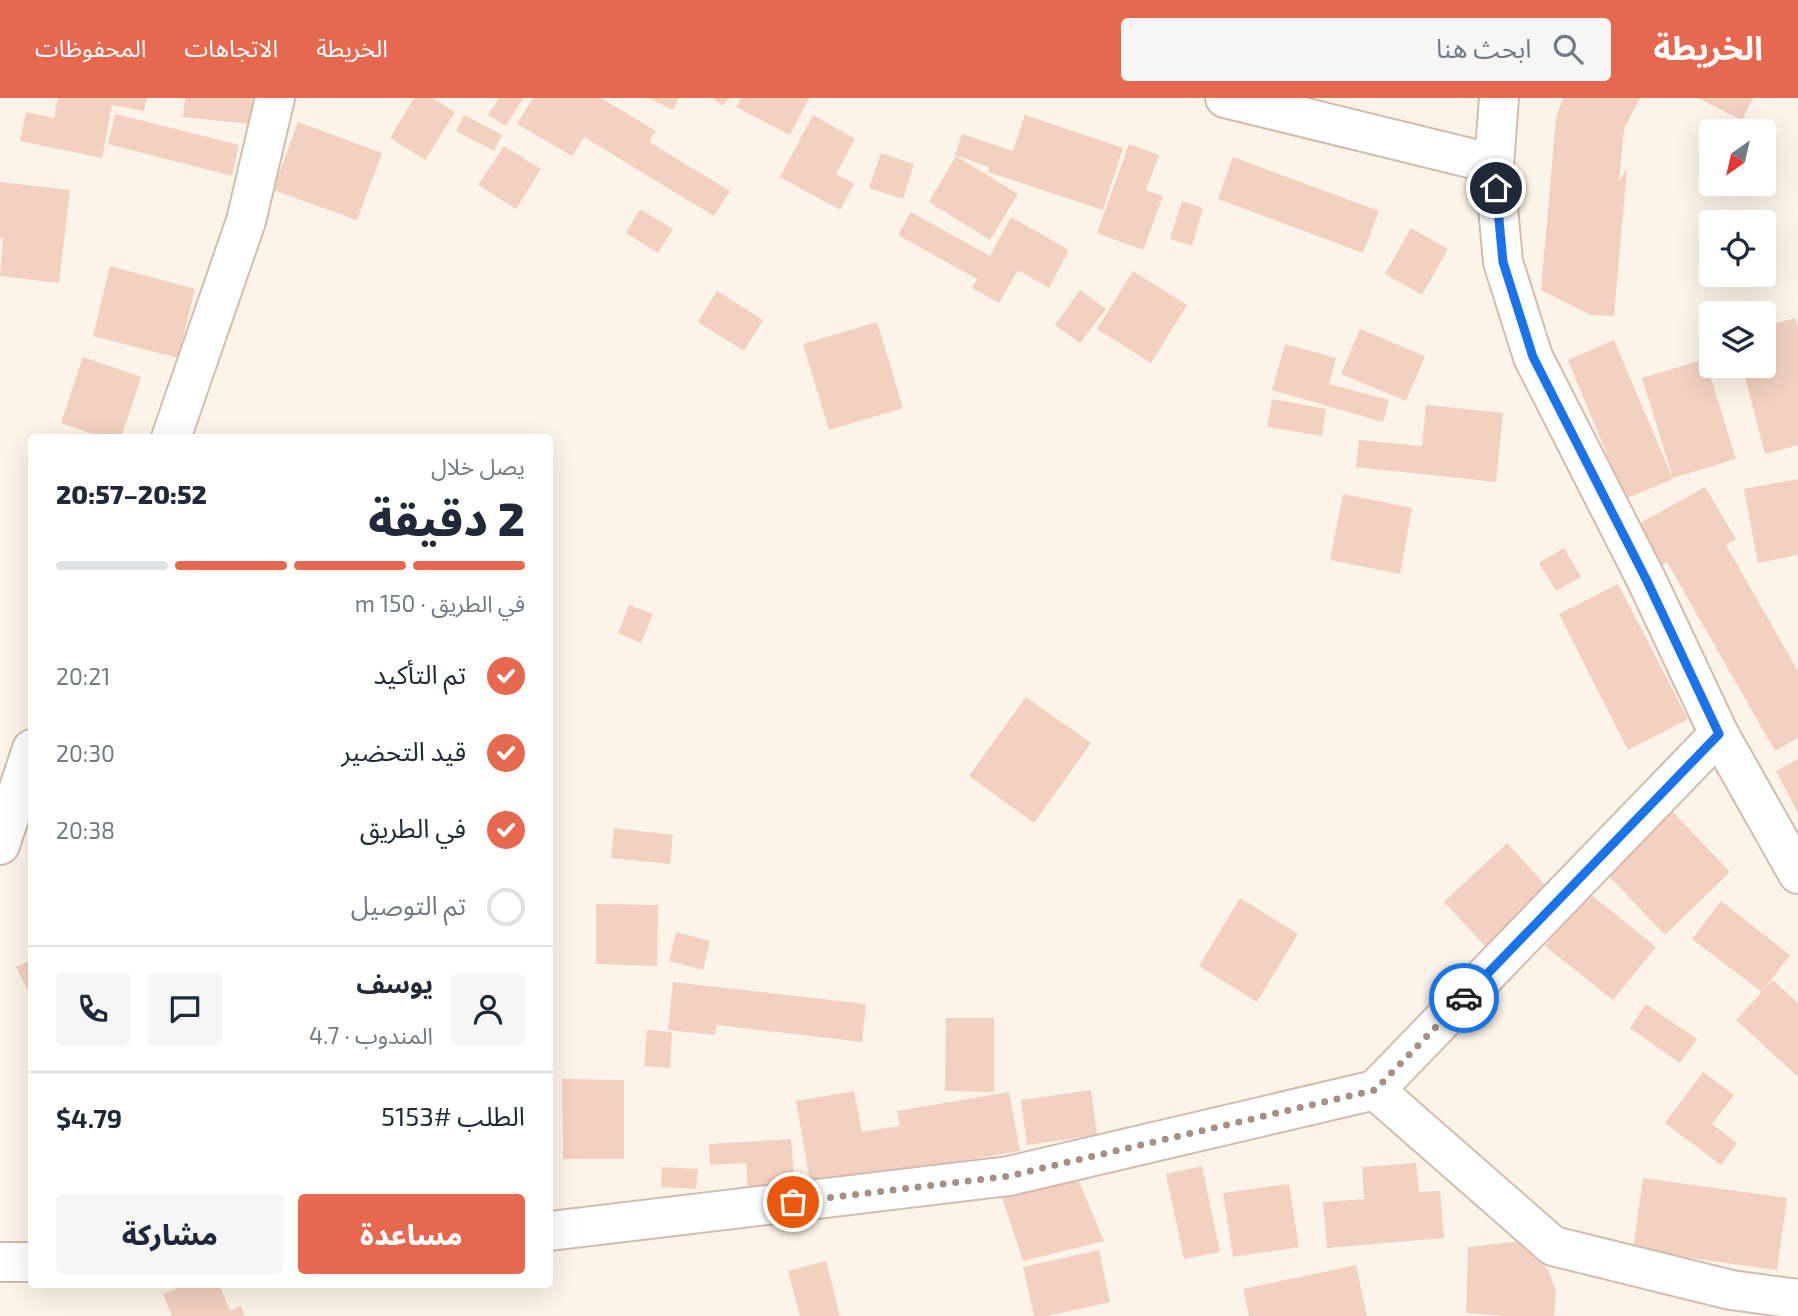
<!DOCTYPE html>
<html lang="ar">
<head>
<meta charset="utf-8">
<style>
	body { margin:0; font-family:"Exo 2","Noto Sans Arabic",sans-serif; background:#f6f6f7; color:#1f2937; direction:rtl; height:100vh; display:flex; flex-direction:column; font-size:26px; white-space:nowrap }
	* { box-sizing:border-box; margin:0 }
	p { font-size:23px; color:#747a83 }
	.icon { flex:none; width:38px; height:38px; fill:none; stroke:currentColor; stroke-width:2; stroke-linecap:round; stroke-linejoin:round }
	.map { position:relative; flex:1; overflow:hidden; direction:ltr }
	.panel { position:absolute; left:28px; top:336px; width:525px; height:854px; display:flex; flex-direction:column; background:#fff; border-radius:7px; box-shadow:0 7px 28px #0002; direction:rtl }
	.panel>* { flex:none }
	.needle { width:46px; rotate:214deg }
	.tools { position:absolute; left:1699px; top:21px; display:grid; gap:14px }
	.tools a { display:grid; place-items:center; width:77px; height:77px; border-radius:7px; background:#fff; box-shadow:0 7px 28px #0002; font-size:35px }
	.pin { position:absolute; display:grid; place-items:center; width:60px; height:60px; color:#fff; margin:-30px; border:4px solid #fff; border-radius:50%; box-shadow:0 2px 7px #0007 }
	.courier { position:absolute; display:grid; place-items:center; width:70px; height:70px; margin:-35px; border:5px solid #1a73e8; border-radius:50%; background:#fff; color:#222; box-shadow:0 2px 9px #0007 }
	.summary em { font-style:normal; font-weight:800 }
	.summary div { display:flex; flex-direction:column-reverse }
	.summary { display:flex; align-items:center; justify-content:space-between; height:119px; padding:0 28px }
	h1 { font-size:46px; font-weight:800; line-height:52px }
	.bar { display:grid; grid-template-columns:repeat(4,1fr); gap:10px 7px; align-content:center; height:84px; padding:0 28px }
	.bar i { height:9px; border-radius:5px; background:#e0e1e3 }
	.bar .selected { background:#e6684e }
	.bar p { grid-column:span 4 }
	.line { display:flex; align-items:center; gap:18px; padding:0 28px; border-top:2px solid #e0e1e3 }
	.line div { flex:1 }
	.round { display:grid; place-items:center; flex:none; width:74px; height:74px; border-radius:7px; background:#f6f6f7 }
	ol { padding:0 28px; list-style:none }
	li { display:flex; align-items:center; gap:21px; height:77px }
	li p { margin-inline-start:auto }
	li .icon { padding:7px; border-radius:50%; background:#e6684e; color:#fff; stroke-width:4 }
	li:last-child { color:#747a83 }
	li i { width:38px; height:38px; border:4px solid #e0e1e3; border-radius:50% }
	.cta { display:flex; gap:14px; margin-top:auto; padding:14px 28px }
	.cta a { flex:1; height:80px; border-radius:7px; background:#e6684e; color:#fff; font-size:28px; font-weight:800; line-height:80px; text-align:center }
	.cta a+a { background:#f6f6f7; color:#1f2937 }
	header { display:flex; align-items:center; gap:42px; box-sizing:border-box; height:98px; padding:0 35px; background:#e6684e; color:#fff }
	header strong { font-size:33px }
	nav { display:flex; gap:38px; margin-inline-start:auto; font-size:24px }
	.search { width:490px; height:63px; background:#f6f6f7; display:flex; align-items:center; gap:18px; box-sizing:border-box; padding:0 24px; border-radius:7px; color:#747a83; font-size:26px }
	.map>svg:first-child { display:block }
</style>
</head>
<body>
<header>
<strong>الخريطة</strong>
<div class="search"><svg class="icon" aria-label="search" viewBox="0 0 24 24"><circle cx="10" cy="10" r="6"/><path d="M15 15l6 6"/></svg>ابحث هنا</div>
<nav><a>الخريطة</a><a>الاتجاهات</a><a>المحفوظات</a></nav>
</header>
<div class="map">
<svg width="1798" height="1218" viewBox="0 0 1798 1218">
	<rect width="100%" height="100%" fill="#fcf4e8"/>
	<g fill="#f2d1c0">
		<path d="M 58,0 L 147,0 L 144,13 L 112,7 L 102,60 L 20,43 L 26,14 L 54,20 Z"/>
		<path d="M 185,0 L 253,0 L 250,26 L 183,19 Z"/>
		<path d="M 414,0 L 432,0 L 455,14 L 425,62 L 390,40 Z"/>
		<path d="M 499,0 L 523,0 L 506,28 L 488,17 Z"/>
		<path d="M 533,0 L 601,0 L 656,33 L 649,44 L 730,93 L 714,118 L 584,39 L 572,58 L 517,26 Z"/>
		<path d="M 648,0 L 679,0 L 673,12 Z"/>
		<path d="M 712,0 L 729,0 L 723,8 Z"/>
		<path d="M 741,0 L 809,0 L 790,37 L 736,9 Z"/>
		<path d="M 1563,0 L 1640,0 L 1624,31 L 1619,84 L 1627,70 L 1614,218 L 1591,217 L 1541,192 L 1556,20 Z"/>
		<path d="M 1698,0 L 1753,0 L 1742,22 Z"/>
		<path d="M 115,16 L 239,47 L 232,78 L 108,46 Z"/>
		<path d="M 464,17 L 502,37 L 494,53 L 456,33 Z"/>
		<path d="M 813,17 L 855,41 L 836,76 L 854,86 L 840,112 L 780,79 Z"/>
		<path d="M 1025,17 L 1123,50 L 1103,112 L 988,74 L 989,69 L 955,57 L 962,36 L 1013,53 Z"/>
		<path d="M 298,24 L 382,55 L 357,122 L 273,92 Z"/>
		<path d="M 1129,46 L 1159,57 L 1146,92 L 1163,98 L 1143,152 L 1097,135 Z"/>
		<path d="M 504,48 L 541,71 L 516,111 L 478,87 Z"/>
		<path d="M 881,55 L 914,66 L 903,101 L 869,90 Z"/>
		<path d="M 956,58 L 1018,96 L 990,142 L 929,104 Z"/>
		<path d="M 1233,59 L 1379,113 L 1363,155 L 1218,101 Z"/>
		<path d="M 0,84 L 70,92 L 59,185 L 0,178 L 3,140 L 0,140 Z"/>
		<path d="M 1182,103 L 1203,110 L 1192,148 L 1170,141 Z"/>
		<path d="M 640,111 L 673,131 L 658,155 L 626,135 Z"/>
		<path d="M 911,114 L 990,158 L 1011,119 L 1069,152 L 1049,190 L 1018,172 L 999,205 L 972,190 L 977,181 L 898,137 Z"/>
		<path d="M 1411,130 L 1448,151 L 1422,197 L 1385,176 Z"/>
		<path d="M 110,168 L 195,191 L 178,260 L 93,238 Z"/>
		<path d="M 1133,173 L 1187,207 L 1151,265 L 1097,231 Z"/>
		<path d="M 1080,192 L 1106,211 L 1080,245 L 1055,227 Z"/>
		<path d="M 717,193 L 763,222 L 744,253 L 698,224 Z"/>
		<path d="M 1796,220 L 1798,229 L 1798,347 L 1765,356 L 1742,268 L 1764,268 L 1764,228 Z"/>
		<path d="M 877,224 L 903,310 L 829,332 L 803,246 Z"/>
		<path d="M 1360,231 L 1425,258 L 1406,303 L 1341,276 Z"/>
		<path d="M 1614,242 L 1673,381 L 1625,401 L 1568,262 Z"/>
		<path d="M 1285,246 L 1336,260 L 1329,286 L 1389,302 L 1383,324 L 1272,292 Z"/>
		<path d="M 83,259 L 141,279 L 121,340 L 104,340 L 61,325 Z"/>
		<path d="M 1705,261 L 1736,361 L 1673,380 L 1642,280 Z"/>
		<path d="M 1272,301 L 1326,311 L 1322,338 L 1267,329 Z"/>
		<path d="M 1426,307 L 1503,315 L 1496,384 L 1356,369 L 1359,342 L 1422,348 Z"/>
		<path d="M 1798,381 L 1798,457 L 1758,465 L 1744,391 Z"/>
		<path d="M 1705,389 L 1736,441 L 1726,447 L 1798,573 L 1798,640 L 1775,653 L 1667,464 L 1651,473 L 1628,432 Z"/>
		<path d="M 1343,396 L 1412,410 L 1400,476 L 1330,462 Z"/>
		<path d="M 1564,450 L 1581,479 L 1556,493 L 1539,465 Z"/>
		<path d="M 1618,486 L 1688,621 L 1628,652 L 1559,516 Z"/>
		<path d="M 629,507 L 653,516 L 641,545 L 618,535 Z"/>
		<path d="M 1026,599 L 1091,645 L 1034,725 L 969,678 Z"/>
		<path d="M 1798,661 L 1798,715 L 1776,673 Z"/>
		<path d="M 1673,714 L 1730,774 L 1665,837 L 1607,776 Z"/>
		<path d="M 614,730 L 673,737 L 670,766 L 611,760 Z"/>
		<path d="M 1507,745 L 1548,790 L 1485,848 L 1444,804 Z"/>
		<path d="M 1589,795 L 1656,849 L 1613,902 L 1545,848 Z"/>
		<path d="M 1240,800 L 1298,836 L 1257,904 L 1199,868 Z"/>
		<path d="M 1721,803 L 1790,857 L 1762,894 L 1692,841 Z"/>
		<path d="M 596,806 L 658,807 L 657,868 L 596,866 Z"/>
		<path d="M 676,834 L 710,843 L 703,872 L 669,863 Z"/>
		<path d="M 32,862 L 32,894 L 29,895 L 16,869 Z"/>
		<path d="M 1773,882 L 1798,905 L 1798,979 L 1736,922 Z"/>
		<path d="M 673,884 L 866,906 L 862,944 L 717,927 L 715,937 L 668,932 Z"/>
		<path d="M 1646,906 L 1697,941 L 1680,965 L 1630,930 Z"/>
		<path d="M 946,920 L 994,920 L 994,994 L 945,993 Z"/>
		<path d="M 647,932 L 672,934 L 670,970 L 644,968 Z"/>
		<path d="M 1703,974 L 1734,997 L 1712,1026 L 1737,1045 L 1721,1067 L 1665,1025 Z"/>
		<path d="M 562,981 L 624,982 L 624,1061 L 563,1061 Z"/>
		<path d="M 1091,992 L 1097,1037 L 1027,1047 L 1021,1002 Z"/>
		<path d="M 854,993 L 862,1034 L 900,1028 L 897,1013 L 1009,994 L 1020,1053 L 811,1089 L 796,1003 Z"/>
		<path d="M 791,1041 L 795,1093 L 748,1096 L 746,1065 L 710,1067 L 709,1046 Z"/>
		<path d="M 1416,1065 L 1419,1094 L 1440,1093 L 1444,1140 L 1327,1150 L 1323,1104 L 1364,1101 L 1362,1069 Z"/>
		<path d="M 1202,1068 L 1220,1154 L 1184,1161 L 1166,1076 Z"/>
		<path d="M 662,1069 L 698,1071 L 696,1091 L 661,1089 Z"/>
		<path d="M 1077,1079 L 1104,1143 L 1023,1163 L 999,1090 Z"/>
		<path d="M 1643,1080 L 1787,1100 L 1777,1172 L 1633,1152 Z"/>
		<path d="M 1289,1086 L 1299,1149 L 1233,1159 L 1223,1095 Z"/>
		<path d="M 1523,1143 L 1548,1172 L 1556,1193 L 1554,1218 L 1505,1218 L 1466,1215 L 1468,1149 Z"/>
		<path d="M 1099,1152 L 1110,1204 L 1047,1218 L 1034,1218 L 1023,1169 Z"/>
		<path d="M 826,1163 L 840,1218 L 800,1218 L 788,1173 Z"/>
		<path d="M 1356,1167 L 1367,1218 L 1249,1218 L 1243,1191 Z"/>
		<path d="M 187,1186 L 219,1186 L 230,1213 L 241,1208 L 245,1218 L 172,1218 L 163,1196 Z"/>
	</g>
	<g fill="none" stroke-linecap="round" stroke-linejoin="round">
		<defs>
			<g id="minor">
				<path d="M 1225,0 L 1494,66"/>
				<path d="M 1499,0 L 1494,66 L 1503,164 L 1533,259 L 1647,483 L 1719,636 L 1798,776"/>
				<path d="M 171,340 L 246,123 L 275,0"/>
				<path d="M 1719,636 L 1375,992 L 1553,1148 L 1731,1192 L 1798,1201"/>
				<path d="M 0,747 L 32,651"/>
				<path d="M 550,1133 L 1009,1078 L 1375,992"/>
				<path d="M 0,1164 L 32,1164"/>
			</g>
		</defs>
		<use href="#minor" stroke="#d1bdb0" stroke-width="42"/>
		<use href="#minor" stroke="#fff" stroke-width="38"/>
	</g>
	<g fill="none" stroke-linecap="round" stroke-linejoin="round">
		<path stroke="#a68f83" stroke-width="7" stroke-dasharray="0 12.6" d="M 793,1104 L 1009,1078 L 1375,992 L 1464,900"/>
		<path stroke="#1a73e8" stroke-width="9" d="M 1464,900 L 1719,636 L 1647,483 L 1533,259 L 1503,164 L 1496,90"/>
	</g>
</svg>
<div class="tools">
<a><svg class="needle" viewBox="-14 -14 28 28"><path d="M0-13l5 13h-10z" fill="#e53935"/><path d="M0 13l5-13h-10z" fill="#747a83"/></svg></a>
<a><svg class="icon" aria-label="locate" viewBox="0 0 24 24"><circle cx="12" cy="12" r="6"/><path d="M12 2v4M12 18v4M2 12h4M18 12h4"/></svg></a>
<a><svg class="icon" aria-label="layers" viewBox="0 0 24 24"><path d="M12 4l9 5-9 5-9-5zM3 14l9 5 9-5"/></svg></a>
</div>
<div class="pin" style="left:793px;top:1104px;background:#ea580c"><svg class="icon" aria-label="bag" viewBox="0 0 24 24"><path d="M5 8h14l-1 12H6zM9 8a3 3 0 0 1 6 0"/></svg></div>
<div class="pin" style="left:1496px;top:90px;background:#1f2937"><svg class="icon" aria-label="home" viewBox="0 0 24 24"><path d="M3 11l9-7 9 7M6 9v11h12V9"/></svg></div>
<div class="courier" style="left:1464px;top:900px"><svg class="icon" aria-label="car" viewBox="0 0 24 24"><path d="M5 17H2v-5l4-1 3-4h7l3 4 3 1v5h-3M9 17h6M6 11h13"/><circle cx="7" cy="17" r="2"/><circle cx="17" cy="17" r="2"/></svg></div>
<section class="panel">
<div class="summary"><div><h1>2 دقيقة</h1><p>يصل خلال</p></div><em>20:52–20:57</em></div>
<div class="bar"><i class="selected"></i><i class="selected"></i><i class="selected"></i><i></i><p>في الطريق · 150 m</p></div>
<ol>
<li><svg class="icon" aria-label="check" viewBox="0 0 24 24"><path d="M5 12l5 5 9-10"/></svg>تم التأكيد<p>20:21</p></li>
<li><svg class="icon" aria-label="check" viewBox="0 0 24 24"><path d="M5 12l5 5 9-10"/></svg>قيد التحضير<p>20:30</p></li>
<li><svg class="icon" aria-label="check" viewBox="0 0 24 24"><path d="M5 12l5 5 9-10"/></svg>في الطريق<p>20:38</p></li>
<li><i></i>تم التوصيل</li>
</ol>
<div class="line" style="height:126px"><a class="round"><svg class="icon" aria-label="person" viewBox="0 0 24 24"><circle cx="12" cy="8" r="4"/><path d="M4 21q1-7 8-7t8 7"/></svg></a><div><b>يوسف</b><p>المندوب · 4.7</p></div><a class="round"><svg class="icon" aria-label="chat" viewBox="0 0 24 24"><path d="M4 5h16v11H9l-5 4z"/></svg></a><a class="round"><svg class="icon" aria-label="phone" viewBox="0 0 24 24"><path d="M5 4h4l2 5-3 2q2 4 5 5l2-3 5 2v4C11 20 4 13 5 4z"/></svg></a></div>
<div class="line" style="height:91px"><div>الطلب #5153</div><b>$4.79</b></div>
<div class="cta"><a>مساعدة</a><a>مشاركة</a></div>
</section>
</div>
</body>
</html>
